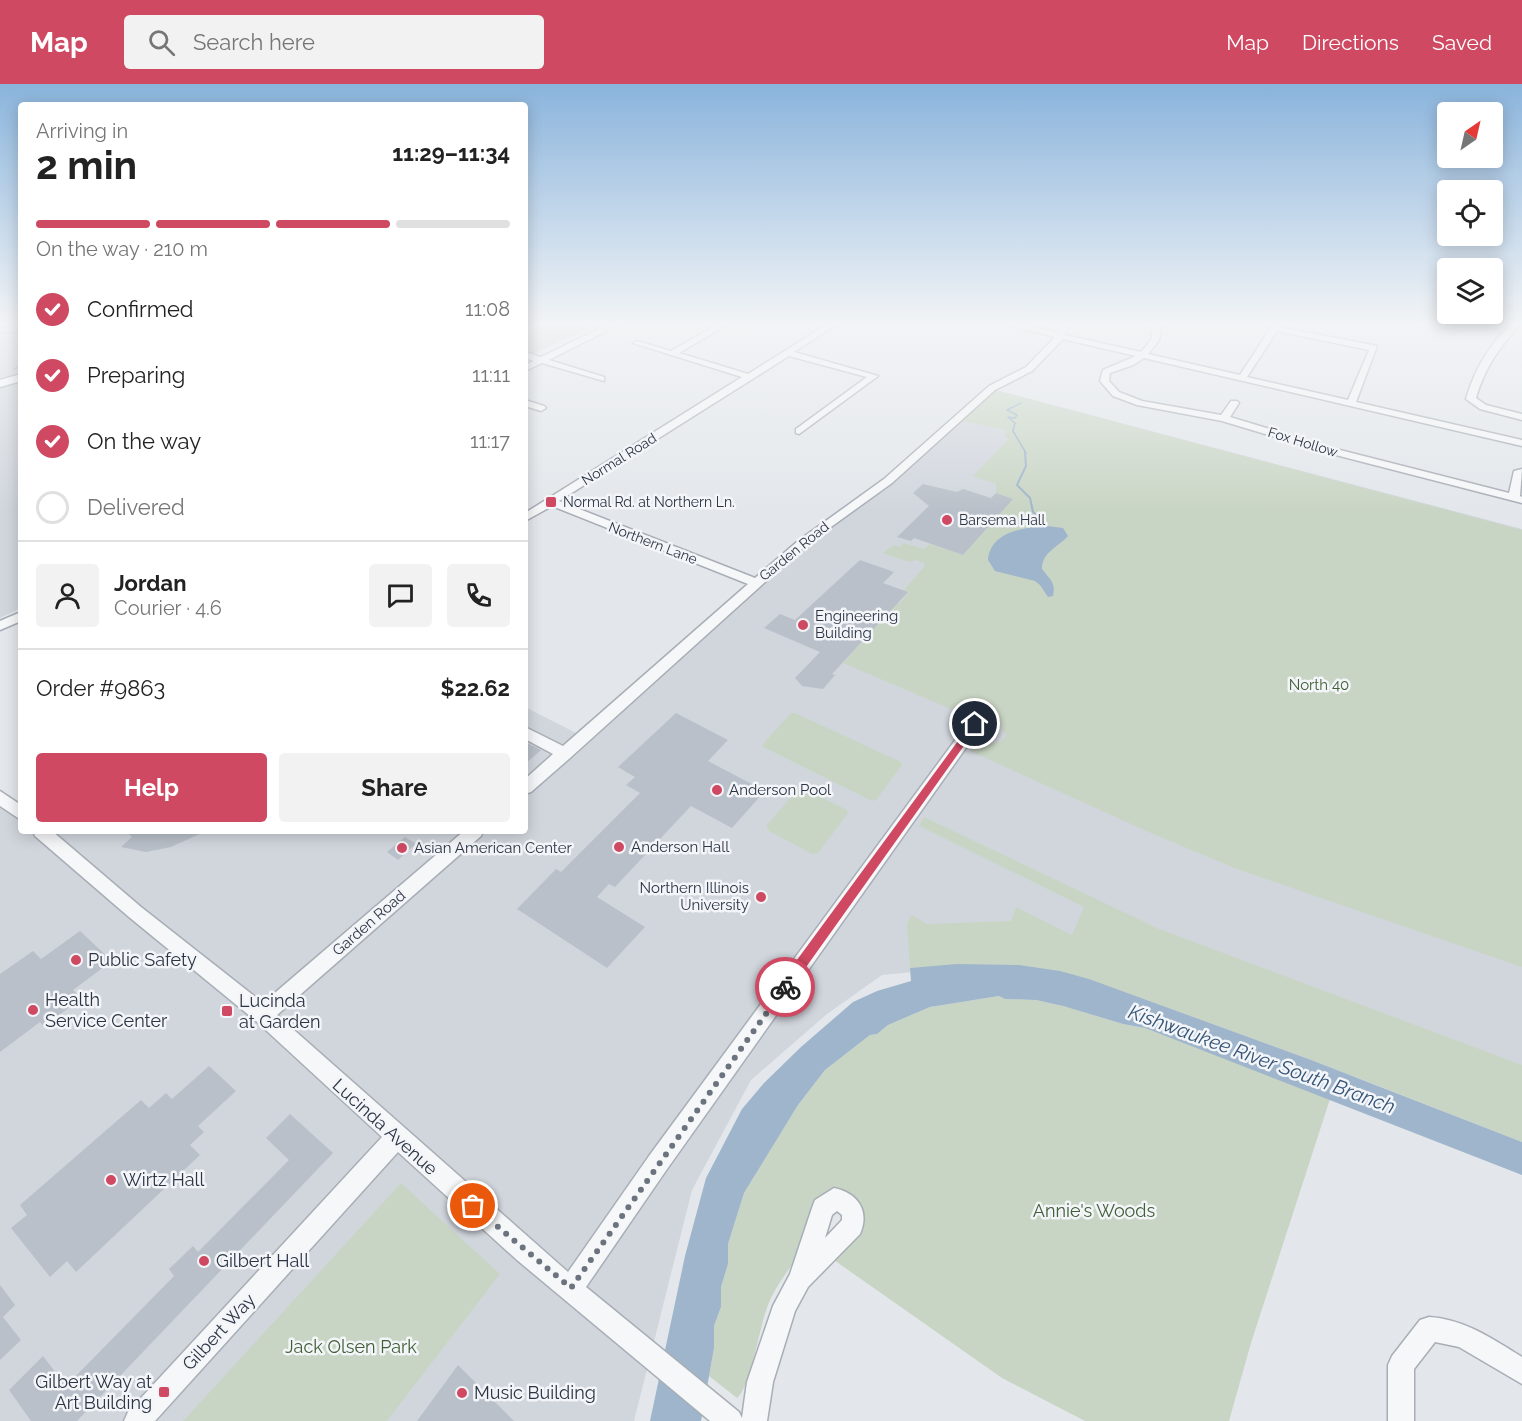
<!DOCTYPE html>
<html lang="en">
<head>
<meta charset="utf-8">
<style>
	body { margin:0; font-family:Raleway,sans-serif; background:#f2f2f2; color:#222; height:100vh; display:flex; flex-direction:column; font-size:22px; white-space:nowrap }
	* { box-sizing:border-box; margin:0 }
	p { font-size:20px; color:#767676 }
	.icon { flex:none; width:33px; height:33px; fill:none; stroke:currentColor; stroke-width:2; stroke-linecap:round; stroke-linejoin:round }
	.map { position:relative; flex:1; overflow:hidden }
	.details { position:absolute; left:18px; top:18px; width:510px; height:732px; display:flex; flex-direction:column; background:#fff; border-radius:6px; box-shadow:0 3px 15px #0003 }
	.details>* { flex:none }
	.needle { width:39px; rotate:34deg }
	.tools { position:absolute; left:1437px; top:18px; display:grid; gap:12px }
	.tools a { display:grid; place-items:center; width:66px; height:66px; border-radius:6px; background:#fff; box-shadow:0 3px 15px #0003; font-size:30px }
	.pin { position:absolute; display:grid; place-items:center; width:51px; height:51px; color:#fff; margin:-26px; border:3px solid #fff; border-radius:50%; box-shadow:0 2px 6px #0007 }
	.courier { position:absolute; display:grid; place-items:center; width:60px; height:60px; margin:-30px; border:4px solid #cf4962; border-radius:50%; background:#fff; color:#222; box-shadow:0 2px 8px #0007 }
	.head em { font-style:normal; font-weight:700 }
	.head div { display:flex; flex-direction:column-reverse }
	.head { display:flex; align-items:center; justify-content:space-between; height:102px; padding:0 18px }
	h1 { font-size:39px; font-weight:700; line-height:45px }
	.bar { display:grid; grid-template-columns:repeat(4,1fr); gap:9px 6px; align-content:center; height:72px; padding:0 18px }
	.bar i { height:8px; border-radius:4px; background:#e0e0e0 }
	.bar .current { background:#cf4962 }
	.bar p { grid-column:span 4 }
	.line { display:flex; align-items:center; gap:15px; padding:0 18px; border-top:2px solid #e0e0e0 }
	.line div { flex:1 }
	.round { display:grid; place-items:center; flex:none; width:63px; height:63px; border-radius:6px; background:#f2f2f2 }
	ol { padding:0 18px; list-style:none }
	li { display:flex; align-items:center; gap:18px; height:66px }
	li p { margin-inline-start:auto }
	li .icon { padding:6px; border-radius:50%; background:#cf4962; color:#fff; stroke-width:4 }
	li:last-child { color:#767676 }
	li i { width:33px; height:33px; border:3px solid #e0e0e0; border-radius:50% }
	.primary-button { display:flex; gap:12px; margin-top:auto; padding:12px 18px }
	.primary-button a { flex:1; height:69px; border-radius:6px; background:#cf4962; color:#fff; font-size:24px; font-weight:700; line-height:69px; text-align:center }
	.primary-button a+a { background:#f2f2f2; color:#222 }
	header { display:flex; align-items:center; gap:36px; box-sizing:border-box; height:84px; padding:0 30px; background:#cf4962; color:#fff }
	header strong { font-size:28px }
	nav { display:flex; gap:33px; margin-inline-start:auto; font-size:21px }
	.search { width:420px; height:54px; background:#f2f2f2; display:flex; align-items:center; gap:15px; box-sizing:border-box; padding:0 21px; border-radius:6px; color:#767676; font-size:22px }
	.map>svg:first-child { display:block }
</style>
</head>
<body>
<header>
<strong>Map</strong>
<div class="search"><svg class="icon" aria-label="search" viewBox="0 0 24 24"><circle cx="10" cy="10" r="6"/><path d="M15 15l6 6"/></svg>Search here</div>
<nav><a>Map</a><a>Directions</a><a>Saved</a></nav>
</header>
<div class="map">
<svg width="1522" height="1337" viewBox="0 0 1522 1337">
	<rect width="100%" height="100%" fill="#e3e7eb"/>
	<g fill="#d1d6dd">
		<path d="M 0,239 L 21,239 L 21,524 L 0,534 Z"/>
		<path d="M 992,305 L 1522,445 L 1522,1050 L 1016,878 L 882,891 L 827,930 L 751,996 L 692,1106 L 634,1337 L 0,1337 L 0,713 L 21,730 L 21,747 L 525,747 L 525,623 L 584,653 Z"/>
	</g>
	<g fill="#c9d5c4">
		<path d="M 547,239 L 599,239 L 525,274 L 525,250 Z"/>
		<path d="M 992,305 L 1522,446 L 1522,883 L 1234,784 L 1144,746 L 970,667 L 974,661 L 1001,658 L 1007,650 L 1002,647 C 1004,623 969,619 953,626 L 843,579 L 889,529 L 885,527 L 894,518 L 899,520 L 909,508 L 904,506 L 924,483 L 924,479 L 916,476 L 909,478 L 882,469 L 894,461 L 900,463 L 904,459 L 924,465 L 930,460 L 963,471 L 1012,415 L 996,409 L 996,400 L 973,392 L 1009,355 L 1005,353 L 1006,346 L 958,336 Z"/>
		<path d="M 791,629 L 795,629 L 901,678 L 902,681 L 876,716 L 872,717 L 763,663 L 763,660 Z"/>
		<path d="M 803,704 L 847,726 L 848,729 L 818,769 L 812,770 L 769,747 L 766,742 L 798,705 Z"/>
		<path d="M 924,733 L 1157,844 L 1522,981 L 1522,1058 L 1312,976 L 1089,895 C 1030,878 971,879 910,884 L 907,839 L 912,831 L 927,840 L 1011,837 L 1016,823 L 1072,851 L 1084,823 L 919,742 Z"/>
		<path d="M 999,912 L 1005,915 L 1036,916 L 1063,922 L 1123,940 L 1145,944 L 1330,1015 L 1251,1259 L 1229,1337 L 1085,1337 L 1002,1294 L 831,1174 L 856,1151 L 831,1107 L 819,1114 C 817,1124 816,1136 812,1146 C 801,1175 775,1197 766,1227 C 759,1246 750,1304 737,1314 L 709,1292 L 714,1264 L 714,1242 L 721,1223 L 721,1203 L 728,1180 L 728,1160 L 744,1109 L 798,1021 L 825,986 L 870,951 L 877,950 L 888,941 L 930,923 Z"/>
		<path d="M 401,1099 L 500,1190 L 387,1337 L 183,1337 Z"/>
	</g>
	<g fill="#9eb5cb">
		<path d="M 1047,442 L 1063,444 L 1068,452 C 1057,464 1042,468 1042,485 C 1050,496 1056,498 1053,512 L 1048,513 L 1040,501 L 1035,497 L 995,487 L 988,476 C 990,448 1024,443 1047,442 Z"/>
		<path d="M 957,880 L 1019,881 L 1060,887 L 1089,895 L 1311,976 L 1522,1058 L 1522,1091 L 1145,944 L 1123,940 L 1063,922 L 1036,916 L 1005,915 L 999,912 L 930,923 L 888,941 L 877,950 L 870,951 L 825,986 L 798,1021 L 744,1109 L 728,1160 L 728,1180 L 721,1203 L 721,1223 L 714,1242 L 714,1264 L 701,1337 L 650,1337 L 685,1172 L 706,1094 L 742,1025 L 764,999 L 801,963 L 853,918 L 877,907 L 911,897 L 910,884 Z"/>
	</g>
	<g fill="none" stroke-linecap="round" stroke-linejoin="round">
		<g stroke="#9eb5cb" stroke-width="1.5">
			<path d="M 0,249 L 21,249"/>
			<path d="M 14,285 L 21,282"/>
			<path d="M 1021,319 L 1007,326 L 1017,331 L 1015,334 L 1008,333 L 1015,339 L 1013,347 L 1026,369"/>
		</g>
		<path stroke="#9eb5cb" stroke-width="2" d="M 1025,368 L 1026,382 L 1017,401 L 1030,414 L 1033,428 L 1047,442"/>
	</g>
	<g fill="#bac0c9">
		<path d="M 923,400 L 957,408 L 963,405 L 991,414 L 996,409 L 1013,415 L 963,471 L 914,454 L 911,457 L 897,453 L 929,422 L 913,409 Z"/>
		<path d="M 860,476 L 894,488 L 883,499 L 908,508 L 832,590 L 835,591 L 823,605 L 802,602 L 795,594 L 820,568 L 764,544 L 780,530 L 795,536 Z"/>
		<path d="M 676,629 L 728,656 L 708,677 L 765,707 L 732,744 L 691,722 L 615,803 L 609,800 L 597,813 L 645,843 L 607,884 L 517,825 L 556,785 L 561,788 L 640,709 L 626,701 L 635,693 L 618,683 Z"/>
		<path d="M 525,658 L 541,666 L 525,680 Z"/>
		<path d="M 126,747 L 206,747 L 171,763 L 146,768 L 121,763 L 132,753 Z"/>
		<path d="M 405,753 L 416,760 L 398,776 L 387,768 Z"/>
		<path d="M 80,847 L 112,877 L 73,906 L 81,914 L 44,943 L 40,938 L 0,968 L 0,890 L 33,867 L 41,875 Z"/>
		<path d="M 209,982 L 236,1007 L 198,1042 L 204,1048 L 190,1061 L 200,1071 L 76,1188 L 67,1177 L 50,1193 L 11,1144 L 27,1131 L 20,1121 L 141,1016 L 149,1024 L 166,1009 L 172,1015 Z"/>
		<path d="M 290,1030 L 333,1069 L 77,1337 L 31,1337 L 9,1306 L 43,1272 L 66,1302 L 174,1192 L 169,1185 L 193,1162 L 198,1168 L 289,1076 L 266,1054 Z"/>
		<path d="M 0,1201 L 15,1221 L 3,1233 L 21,1256 L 0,1276 Z"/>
		<path d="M 458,1281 L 514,1337 L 417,1337 Z"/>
	</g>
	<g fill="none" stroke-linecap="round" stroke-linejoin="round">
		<defs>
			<g id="minor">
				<path d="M 611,239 L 622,239 L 549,276 L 604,293 L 604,297 L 542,279 L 525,287 L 525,281 L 534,277 L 525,274 L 525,268 L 541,273 Z"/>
				<path d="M 720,239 L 730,239 L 679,269 L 748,290 L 829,239 L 839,239 L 794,268 L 878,292 L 799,350 L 796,349 L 796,345 L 867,293 L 789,272 L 559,417 L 755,494 L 798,457 L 884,395 L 989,302 L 1026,283 L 1055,253 L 1001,239 L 1017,239 L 1058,249 L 1061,239 L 1069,239 L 1065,251 L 1141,268 L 1151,256 L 1154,239 L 1162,239 L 1159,256 L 1148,270 L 1240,291 L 1272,242 L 1275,242 L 1377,262 L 1356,318 L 1522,356 L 1522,362 L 1144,274 L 1133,281 L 1110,289 L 1109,297 L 1119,308 L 1142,317 L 1221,331 L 1231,317 L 1237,317 L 1239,319 L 1230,333 L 1336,365 L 1509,409 L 1514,387 L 1522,385 L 1520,412 L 1522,413 L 1522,419 L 1328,369 L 1222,337 L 1137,321 L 1113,312 L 1100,297 L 1103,286 L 1136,272 L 1063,255 L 1032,287 L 995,306 L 892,399 L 806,461 L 570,674 L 531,708 L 525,710 L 525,695 L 553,670 L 525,655 L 525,643 L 563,662 L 748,500 L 552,422 L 525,437 L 525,429 L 742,293 L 633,259 L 637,257 L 671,267 ZM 1277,247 L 1369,266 L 1348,316 L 1247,293 Z"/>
				<path d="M 1513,239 L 1522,239 C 1500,262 1485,283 1476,314 L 1486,321 L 1522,330 L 1522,336 L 1480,325 L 1466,315 C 1475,285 1489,260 1513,239 Z"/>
				<path d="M 525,316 L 544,322 L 546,324 L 541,327 L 525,322 Z"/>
				<path d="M 21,528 L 21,537 L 0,546 L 0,537 Z"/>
				<path d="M 975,635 L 982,640 L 980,644 L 665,1088 L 586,1203 L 739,1328 L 742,1334 L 747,1298 L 773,1222 L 790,1190 L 812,1124 L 815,1116 L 834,1104 C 858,1109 870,1127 860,1150 L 808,1203 L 795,1227 L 773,1298 L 767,1337 L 710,1337 L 517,1176 L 398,1068 L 155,1337 L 124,1337 L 128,1328 L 382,1053 L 256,937 L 129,833 L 35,752 L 33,747 L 52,747 L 141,823 L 263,919 L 464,747 L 483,747 L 481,752 L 277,931 L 568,1188 L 649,1072 L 970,636 ZM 837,1127 L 842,1131 L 842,1136 L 825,1154 L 832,1131 Z"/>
				<path d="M 0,707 L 21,721 L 21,736 L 0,722 Z"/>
				<path d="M 1429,1233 C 1464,1235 1493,1255 1522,1273 L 1522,1300 L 1459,1263 L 1435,1258 L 1414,1285 L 1414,1337 L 1388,1337 L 1388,1281 L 1392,1272 L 1420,1236 Z"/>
			</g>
			<path id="major" d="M 21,290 L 21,297 L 0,303 L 0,296 Z"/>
		</defs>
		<use href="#minor" stroke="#a8aeb6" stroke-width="3"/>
		<use href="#major" stroke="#a2abb7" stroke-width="3"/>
		<use href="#minor" fill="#f6f7f9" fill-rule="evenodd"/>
		<use href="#major" fill="#fff" fill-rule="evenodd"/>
	</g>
	<linearGradient id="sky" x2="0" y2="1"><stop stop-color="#8ab4dc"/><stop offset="0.56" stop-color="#f2f4f6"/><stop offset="1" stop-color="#f2f4f6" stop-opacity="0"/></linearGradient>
	<rect width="1522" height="427" fill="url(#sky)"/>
	<path fill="#cf4962" d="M 975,637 L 980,640 L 978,642 L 789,907 L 780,907 L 780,899 L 972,638 Z"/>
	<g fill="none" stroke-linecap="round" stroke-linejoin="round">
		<path stroke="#6b737e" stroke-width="6" stroke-dasharray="0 10.8" d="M 473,1122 L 571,1204 L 785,903"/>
	</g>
	<g fill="#cf4962" stroke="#f3f5f8" stroke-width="2">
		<rect x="545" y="412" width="12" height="12" rx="3"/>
		<circle cx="947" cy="436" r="6"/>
		<circle cx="803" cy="541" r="6"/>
		<circle cx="717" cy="706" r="6"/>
		<circle cx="619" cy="763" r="6"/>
		<circle cx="402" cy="764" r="6"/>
		<circle cx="761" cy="813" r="6"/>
		<circle cx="76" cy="876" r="6"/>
		<circle cx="33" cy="926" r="6"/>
		<rect x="221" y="921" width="12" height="12" rx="3"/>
		<circle cx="111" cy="1096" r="6"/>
		<circle cx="204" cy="1177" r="6"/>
		<rect x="158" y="1302" width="12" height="12" rx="3"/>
		<circle cx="462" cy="1309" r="6"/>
	</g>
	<g text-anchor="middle" stroke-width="5" stroke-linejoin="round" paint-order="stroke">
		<g font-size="14" fill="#2b3544" stroke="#f3f5f8">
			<text transform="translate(1303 358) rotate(17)" y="5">Fox Hollow</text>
			<text transform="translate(619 375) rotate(-32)" y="5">Normal Road</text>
			<text transform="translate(653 459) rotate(21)" y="5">Northern Lane</text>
			<text transform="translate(794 467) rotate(-39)" y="5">Garden Road</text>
		</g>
		<g font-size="14" fill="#2b3544" stroke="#f3f5f8" text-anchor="start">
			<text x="563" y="423">Normal Rd. at Northern Ln.</text>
			<text x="959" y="441">Barsema Hall</text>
		</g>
		<g font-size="15" fill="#2b3544" stroke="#f3f5f8" text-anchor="start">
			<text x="815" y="537">Engineering<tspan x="815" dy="17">Building</tspan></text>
			<text x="729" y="711">Anderson Pool</text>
			<text x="631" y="768">Anderson Hall</text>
			<text x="414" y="769">Asian American Center</text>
			<text x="749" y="809" text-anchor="end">Northern Illinois<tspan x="749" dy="17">University</tspan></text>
		</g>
		<g font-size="15" fill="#416038" stroke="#f3f5f8">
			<text x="1319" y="606">North 40</text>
		</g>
		<g font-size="15" fill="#2b3544" stroke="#f3f5f8">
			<text transform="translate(369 839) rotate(-41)" y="5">Garden Road</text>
		</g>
		<g font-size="18" fill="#2b3544" stroke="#f3f5f8" text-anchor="start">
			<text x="88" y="882">Public Safety</text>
			<text x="45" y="922">Health<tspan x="45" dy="21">Service Center</tspan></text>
			<text x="239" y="923">Lucinda<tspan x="239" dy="21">at Garden</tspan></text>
			<text x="123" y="1102">Wirtz Hall</text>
			<text x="216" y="1183">Gilbert Hall</text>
			<text x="152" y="1304" text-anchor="end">Gilbert Way at<tspan x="152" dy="21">Art Building</tspan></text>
			<text x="474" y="1315">Music Building</text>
		</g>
		<g font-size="18" fill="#2b3544" stroke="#f3f5f8">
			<text transform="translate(385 1043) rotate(42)" y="6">Lucinda Avenue</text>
			<text transform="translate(219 1248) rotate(-47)" y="6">Gilbert Way</text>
		</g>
		<g font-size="18" fill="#416038" stroke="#f3f5f8">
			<text x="1094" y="1133">Annie's Woods</text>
			<text x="351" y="1269">Jack Olsen Park</text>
		</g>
		<g font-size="20" font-style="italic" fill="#345578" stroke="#f3f5f8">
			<text transform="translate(1262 975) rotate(20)" y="7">Kishwaukee River South Branch</text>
		</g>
	</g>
</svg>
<div class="tools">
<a><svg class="needle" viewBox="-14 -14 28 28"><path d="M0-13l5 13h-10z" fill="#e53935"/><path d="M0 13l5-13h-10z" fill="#767676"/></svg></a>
<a><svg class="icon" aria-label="locate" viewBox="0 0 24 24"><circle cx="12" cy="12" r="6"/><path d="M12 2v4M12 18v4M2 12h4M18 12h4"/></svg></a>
<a><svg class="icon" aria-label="layers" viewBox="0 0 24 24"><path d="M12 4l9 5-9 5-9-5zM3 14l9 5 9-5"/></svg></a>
</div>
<div class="pin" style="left:473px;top:1122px;background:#ea580c"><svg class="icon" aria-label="bag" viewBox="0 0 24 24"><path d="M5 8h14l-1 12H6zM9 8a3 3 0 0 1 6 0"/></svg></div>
<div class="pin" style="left:975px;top:640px;background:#1f2937"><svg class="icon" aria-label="home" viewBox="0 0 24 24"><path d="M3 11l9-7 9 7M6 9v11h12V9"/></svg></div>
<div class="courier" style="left:785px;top:903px"><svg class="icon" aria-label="bike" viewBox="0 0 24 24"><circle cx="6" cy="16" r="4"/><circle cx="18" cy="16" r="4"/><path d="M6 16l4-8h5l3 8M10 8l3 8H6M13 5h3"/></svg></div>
<section class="details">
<div class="head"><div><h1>2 min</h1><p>Arriving in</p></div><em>11:29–11:34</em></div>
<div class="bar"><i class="current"></i><i class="current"></i><i class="current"></i><i></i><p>On the way · 210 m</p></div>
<ol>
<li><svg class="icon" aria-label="check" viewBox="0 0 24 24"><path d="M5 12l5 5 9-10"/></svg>Confirmed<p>11:08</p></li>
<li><svg class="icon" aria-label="check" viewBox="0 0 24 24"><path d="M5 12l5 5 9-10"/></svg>Preparing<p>11:11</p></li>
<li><svg class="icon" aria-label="check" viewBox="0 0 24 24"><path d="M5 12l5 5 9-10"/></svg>On the way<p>11:17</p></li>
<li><i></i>Delivered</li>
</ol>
<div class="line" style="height:108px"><a class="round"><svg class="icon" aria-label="person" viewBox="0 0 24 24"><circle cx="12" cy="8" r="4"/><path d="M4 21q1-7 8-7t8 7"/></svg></a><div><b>Jordan</b><p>Courier · 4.6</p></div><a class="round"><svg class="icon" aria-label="chat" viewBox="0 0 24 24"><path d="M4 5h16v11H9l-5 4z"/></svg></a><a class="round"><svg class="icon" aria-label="phone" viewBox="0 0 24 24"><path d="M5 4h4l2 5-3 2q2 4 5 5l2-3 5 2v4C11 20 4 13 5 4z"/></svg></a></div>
<div class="line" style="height:78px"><div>Order #9863</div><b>$22.62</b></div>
<div class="primary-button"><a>Help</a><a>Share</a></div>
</section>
</div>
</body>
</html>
